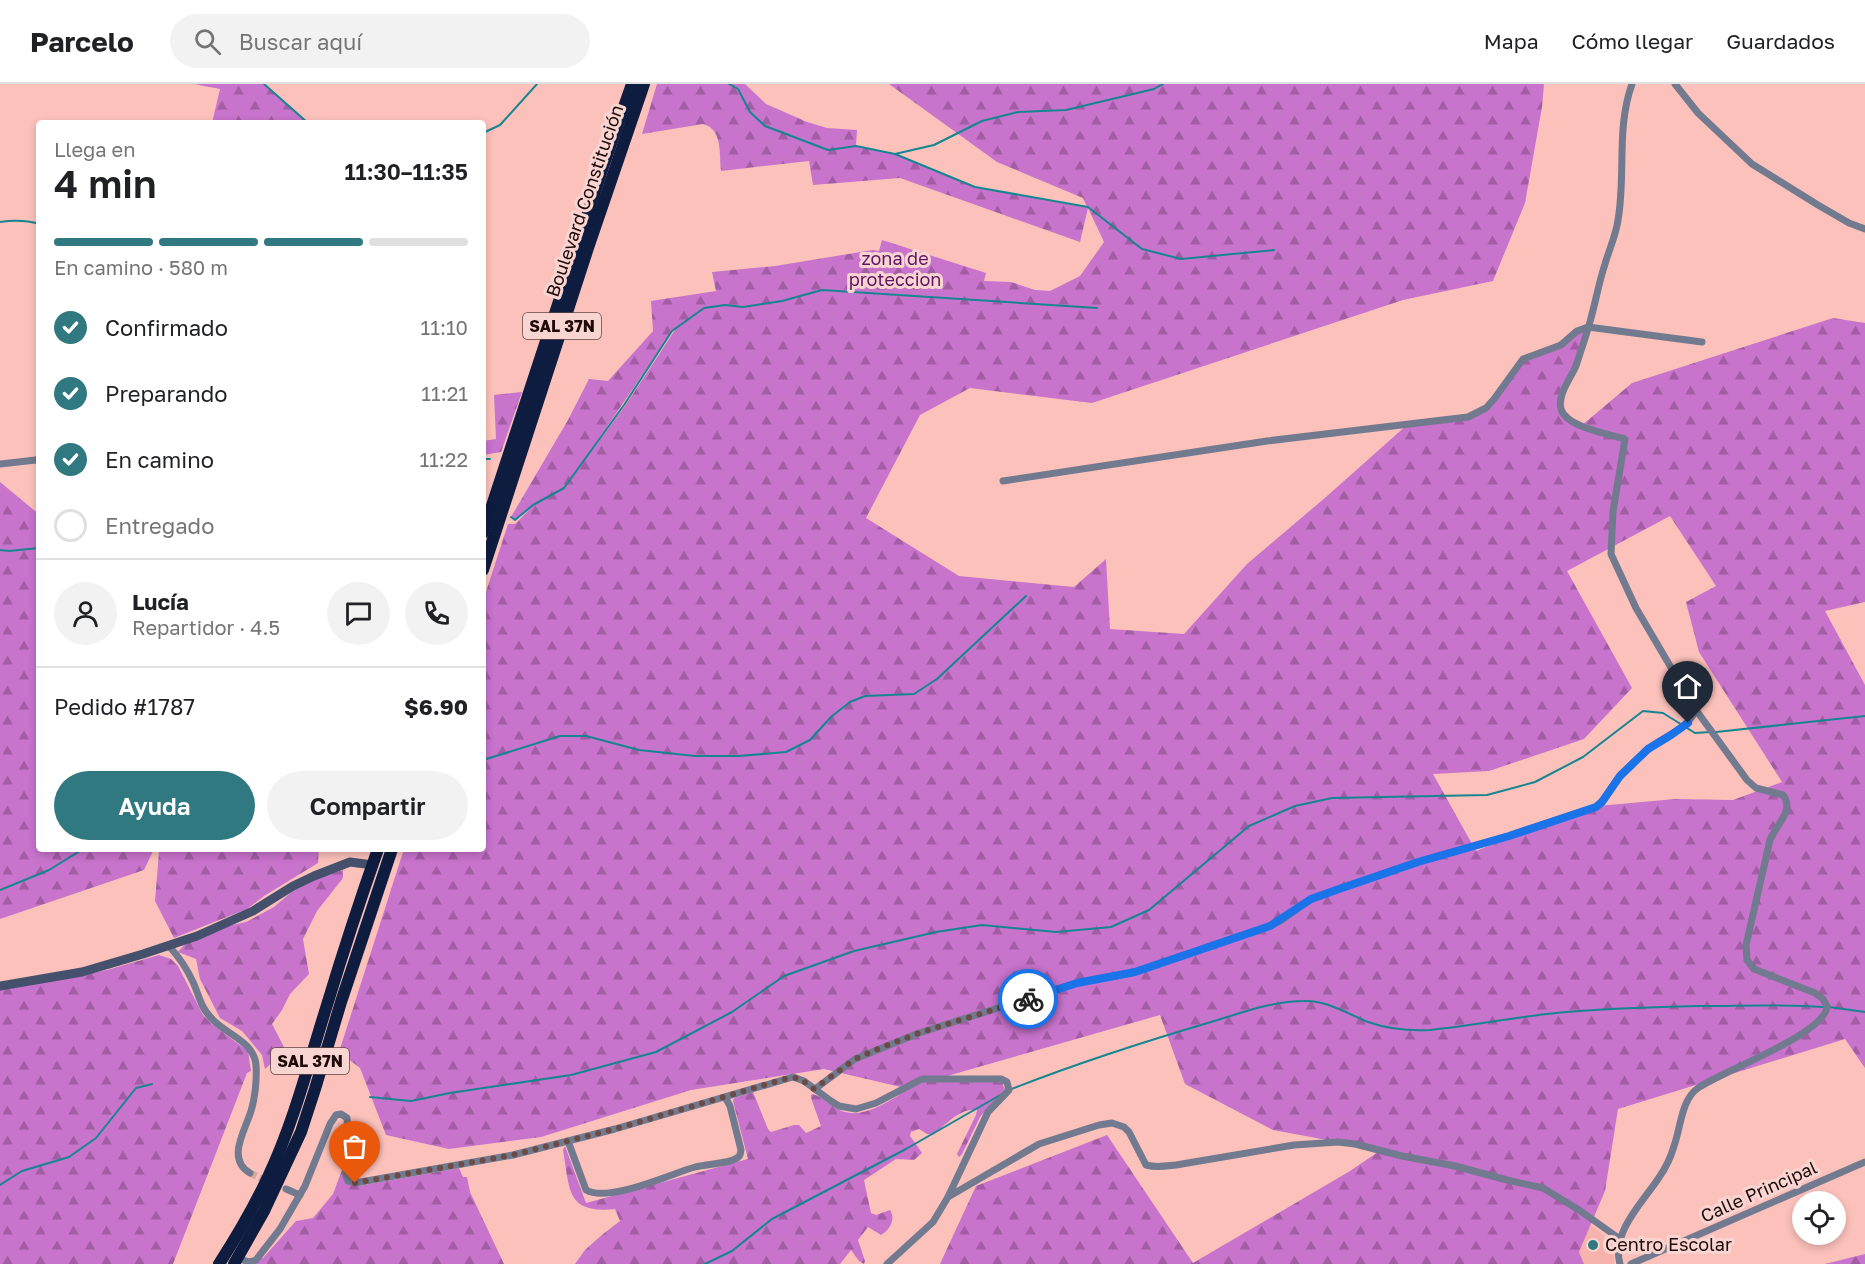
<!DOCTYPE html>
<html lang="es">
<head>
<meta charset="utf-8">
<style>
	body { margin:0; font-family:"Golos Text",sans-serif; background:#f2f2f2; color:#202124; height:100vh; display:flex; flex-direction:column; font-size:22px; white-space:nowrap }
	* { box-sizing:border-box; margin:0 }
	p { font-size:20px; color:#757577 }
	.icon { flex:none; width:33px; height:33px; fill:none; stroke:currentColor; stroke-width:2; stroke-linecap:round; stroke-linejoin:round }
	.map { position:relative; flex:1; overflow:hidden }
	.drawer { position:absolute; left:36px; top:36px; width:450px; height:732px; display:flex; flex-direction:column; background:#fff; border-radius:6px; box-shadow:0 3px 9px #0003 }
	.drawer>* { flex:none }
	.tools { position:absolute; left:1792px; top:1107px; display:grid; gap:12px }
	.tools a { display:grid; place-items:center; width:54px; height:54px; border-radius:50%; background:#fff; box-shadow:0 3px 9px #0003; font-size:30px }
	.pin { position:absolute; display:grid; place-items:center; width:51px; height:51px; color:#fff; margin:-62px -26px; border-radius:50% 50% 50% 0; rotate:-45deg; box-shadow:0 0 6px #0007 }
	.pin .icon { rotate:45deg }
	.courier { position:absolute; display:grid; place-items:center; width:60px; height:60px; margin:-30px; border:4px solid #1a73e8; border-radius:50%; background:#fff; color:#222; box-shadow:0 2px 8px #0007 }
	.overview em { font-style:normal; font-weight:600 }
	.overview div { display:flex; flex-direction:column-reverse }
	.overview { display:flex; align-items:center; justify-content:space-between; height:102px; padding:0 18px }
	h1 { font-size:39px; font-weight:600; line-height:45px }
	.bar { display:grid; grid-template-columns:repeat(4,1fr); gap:9px 6px; align-content:center; height:72px; padding:0 18px }
	.bar i { height:8px; border-radius:4px; background:#e0e0e0 }
	.bar .on { background:#317981 }
	.bar p { grid-column:span 4 }
	.line { display:flex; align-items:center; gap:15px; padding:0 18px; border-top:2px solid #e0e0e0 }
	.line div { flex:1 }
	.round { display:grid; place-items:center; flex:none; width:63px; height:63px; border-radius:32px; background:#f2f2f2 }
	ol { padding:0 18px; list-style:none }
	li { display:flex; align-items:center; gap:18px; height:66px }
	li p { margin-inline-start:auto }
	li .icon { padding:6px; border-radius:50%; background:#317981; color:#fff; stroke-width:4 }
	li:last-child { color:#757577 }
	li i { width:33px; height:33px; border:3px solid #e0e0e0; border-radius:50% }
	.action { display:flex; gap:12px; margin-top:auto; padding:12px 18px }
	.action a { flex:1; height:69px; border-radius:36px; background:#317981; color:#fff; font-size:24px; font-weight:600; line-height:69px; text-align:center }
	.action a+a { background:#f2f2f2; color:#202124 }
	header { display:flex; align-items:center; gap:36px; box-sizing:border-box; height:84px; padding:0 30px; background:#fff; border-bottom:2px solid #e0e0e0 }
	header strong { font-size:28px }
	nav { display:flex; gap:33px; margin-inline-start:auto; font-size:21px }
	.search { width:420px; height:54px; background:#f2f2f2; display:flex; align-items:center; gap:15px; box-sizing:border-box; padding:0 21px; border-radius:33px; color:#757577; font-size:22px }
	.map>svg:first-child { display:block }
</style>
</head>
<body>
<header>
<strong>Parcelo</strong>
<div class="search"><svg class="icon" aria-label="search" viewBox="0 0 24 24"><circle cx="10" cy="10" r="6"/><path d="M15 15l6 6"/></svg>Buscar aquí</div>
<nav><a>Mapa</a><a>Cómo llegar</a><a>Guardados</a></nav>
</header>
<div class="map">
<svg width="1865" height="1180" viewBox="0 0 1865 1180">
	<defs>
		<pattern id="forest-firs" width="22" height="20" patternUnits="userSpaceOnUse" patternTransform="scale(1.5)"><rect width="22" height="20" fill="#c873cc"/><path d="M5 1l3.5 6h-7zM16 11l3.5 6h-7z" fill="#a25da4"/></pattern>
	</defs>
	<rect width="100%" height="100%" fill="#fcc1bb"/>
	<path fill="#f6b3ad" d="M 1588,1140 L 1594,1143 L 1613,1160 L 1614,1180 L 1580,1180 L 1568,1147 Z"/>
	<g fill="url(#forest-firs)" fill-rule="evenodd">
		<path d="M 194,0 L 264,0 L 308,39 L 212,39 L 220,5 Z"/>
		<path d="M 657,0 L 745,0 L 766,20 L 807,38 L 827,44 L 857,46 L 856,62 L 895,70 L 975,103 L 1087,123 L 1083,114 L 997,78 L 889,0 L 1544,0 L 1542,23 L 1525,119 L 1493,197 L 1403,216 L 1092,319 L 970,304 L 920,331 L 866,434 L 959,492 L 1074,503 L 1106,475 L 1110,545 L 1184,550 L 1247,480 L 1326,413 L 1408,340 L 1468,333 L 1486,324 L 1523,275 L 1534,271 L 1588,243 L 1560,322 L 1581,342 L 1632,299 L 1833,234 L 1865,239 L 1865,518 L 1825,527 L 1865,601 L 1865,984 L 1845,955 L 1618,1025 L 1605,1107 L 1579,1168 L 1584,1180 L 940,1180 L 976,1102 L 1107,1051 L 1193,1179 L 1350,1087 L 1381,1066 L 1273,1046 L 1185,1000 L 1160,931 L 933,996 L 998,998 L 1002,999 L 1005,1005 L 980,1033 L 962,1070 L 959,1073 L 957,1070 L 976,1031 L 977,1026 C 961,1023 945,1041 933,1051 L 927,1050 L 919,1045 L 911,1048 L 910,1052 L 918,1063 L 922,1069 L 914,1076 L 896,1075 L 864,1096 L 871,1129 L 876,1131 L 890,1126 C 896,1135 890,1146 881,1151 L 868,1143 L 858,1156 L 865,1177 L 864,1180 L 859,1177 L 851,1166 L 840,1180 L 575,1180 L 585,1166 L 603,1150 L 620,1137 L 615,1125 C 566,1130 570,1106 563,1066 L 565,1062 L 586,1119 L 748,1075 L 733,1017 L 734,1014 L 753,1008 L 768,1045 L 771,1048 L 794,1041 L 799,1041 L 806,1049 L 821,1042 L 811,1014 L 811,1011 L 813,1010 C 823,1013 831,1023 842,1027 C 865,1036 893,1014 912,1003 L 905,1004 L 824,985 L 691,1006 L 541,1053 L 449,1065 L 386,1051 L 360,984 L 339,968 L 404,765 L 483,765 L 483,517 L 508,440 L 515,440 L 530,425 L 515,436 L 511,433 L 568,336 L 589,295 L 608,297 L 653,247 L 651,217 L 716,207 L 712,188 L 775,182 L 873,166 L 879,167 L 882,156 L 986,189 L 984,197 L 1011,198 L 1035,206 L 1050,207 L 1080,192 L 1104,158 L 1088,124 L 1080,158 L 900,94 L 813,101 L 809,77 L 721,87 C 719,70 723,45 703,40 L 642,50 ZM 675,246 L 625,322 L 579,384 L 672,247 ZM 1670,432 L 1716,502 L 1686,518 L 1699,568 L 1782,698 L 1733,716 L 1675,715 L 1587,723 L 1476,767 L 1433,690 L 1489,687 L 1584,655 L 1632,604 L 1567,487 Z"/>
		<path d="M 522,308 L 501,368 L 483,371 L 483,357 L 496,355 L 494,311 Z"/>
		<path d="M 0,398 L 35,427 L 39,428 L 39,765 L 154,765 L 144,786 L 0,835 Z"/>
		<path d="M 161,765 L 319,765 L 318,779 L 264,812 L 247,825 L 174,854 L 155,817 L 159,768 Z"/>
		<path d="M 343,786 L 343,794 L 317,827 L 303,855 L 309,890 L 290,910 L 282,926 L 272,940 L 284,963 L 275,976 L 265,985 L 262,971 L 242,947 L 220,934 L 200,895 L 196,875 L 178,868 L 185,860 L 228,842 L 246,838 L 274,823 L 302,799 Z"/>
		<path d="M 159,871 L 171,875 L 178,882 L 203,931 L 213,941 L 248,967 L 251,987 L 247,989 L 173,1180 L 0,1180 L 0,905 L 74,893 L 107,886 Z"/>
		<path d="M 359,1071 L 359,1102 L 459,1084 L 463,1093 L 467,1093 L 470,1108 L 504,1180 L 244,1180 L 249,1174 L 263,1174 L 296,1137 L 313,1134 L 333,1110 L 345,1078 Z"/>
		<path d="M 1865,1170 L 1865,1180 L 1825,1180 Z"/>
	</g>
	<g fill="none" stroke-linecap="round" stroke-linejoin="round">
		<g stroke="#158691" stroke-width="2">
			<path d="M 264,0 L 308,39"/>
			<path d="M 729,0 L 738,5 L 750,28 L 765,42 L 828,66 L 856,62 L 895,70 L 975,103 L 1088,123 L 1142,165 L 1181,175 L 1274,166"/>
			<path d="M 483,49 L 500,41 L 537,0"/>
			<path d="M 895,70 L 934,61 L 982,37 L 1018,28 L 1066,26 L 1154,5 L 1163,0"/>
			<path d="M 0,138 C 13,136 26,136 39,140"/>
			<path d="M 483,375 L 490,375"/>
			<path d="M 511,433 L 515,436 L 533,421 L 564,404 L 624,321 L 672,247 L 704,224 L 725,221 L 743,223 L 782,217 L 822,206 L 1097,224"/>
			<path d="M 0,466 L 9,467 L 39,464"/>
			<path d="M 1716,648 L 1865,632"/>
			<path d="M 483,676 L 560,652 L 586,652 L 639,666 L 695,672 L 739,672 L 786,668 L 810,656 L 831,633 L 850,618 L 865,612 L 914,610 L 937,595 L 1026,512"/>
			<path d="M 0,806 L 49,786 L 83,765"/>
			<path d="M 1829,923 L 1865,928"/>
			<path d="M 1009,1006 C 1075,980 1143,958 1211,938 C 1241,929 1272,917 1304,917 C 1326,916 1348,930 1368,938 C 1388,945 1409,947 1430,946 C 1473,942 1514,933 1556,929 C 1604,924 1653,923 1701,922 C 1742,922 1783,920 1823,923"/>
			<path d="M 370,1013 L 411,1017 L 450,1009 L 571,991 L 656,968 L 732,928 L 784,892 L 854,867 L 936,848 L 982,841 L 1056,848 L 1111,843 L 1149,826 L 1249,742 L 1295,722 L 1332,714 L 1487,711 L 1535,698 L 1583,673 L 1643,627 L 1663,629 L 1695,649 L 1710,648"/>
			<path d="M 0,1101 L 22,1087 L 69,1073 L 96,1054 L 136,1004 L 152,1000"/>
			<path d="M 705,1180 L 732,1167 L 772,1135 L 906,1065 L 1002,1010"/>
		</g>
		<path stroke="#dba6a0" stroke-width="7" stroke-dasharray="7 3.5" stroke-linecap="butt" d="M 250,1089 L 267,1097"/>
		<g stroke="#717a8e" stroke-width="7">
			<path d="M 1675,0 L 1698,29 L 1752,80 L 1818,121 L 1849,139 L 1865,145"/>
			<path d="M 0,380 L 36,376 L 39,374"/>
			<path d="M 1003,397 L 1267,357 L 1468,333 L 1486,324 L 1494,315 L 1523,275 L 1561,261 L 1577,247 L 1588,243 L 1702,258"/>
			<path d="M 169,862 C 178,872 186,883 192,896 C 200,912 199,922 213,936 C 228,951 254,958 256,981 C 257,995 255,1014 251,1027 C 245,1047 226,1075 250,1089"/>
			<path d="M 815,1005 L 855,975 L 919,949 L 1077,899 L 1135,888 L 1270,842 L 1282,836 L 1311,815 L 1322,811 L 1418,778 L 1509,752 L 1596,723 C 1606,715 1611,703 1619,693 C 1627,684 1637,675 1646,667 C 1663,652 1685,648 1696,626"/>
			<path d="M 568,1057 L 586,1106 C 609,1119 670,1090 695,1083 C 706,1080 728,1080 737,1074 C 741,1072 740,1070 741,1066 L 730,1022 L 725,1013"/>
			<path d="M 286,1105 L 300,1111"/>
			<path d="M 948,1113 L 1039,1060 L 1099,1041 L 1112,1039 L 1124,1043 L 1129,1048 L 1146,1081 C 1157,1084 1166,1082 1176,1081 L 1294,1061 L 1338,1058 L 1355,1060 L 1402,1072 L 1455,1082 L 1507,1096 L 1543,1104 L 1579,1126 L 1620,1155"/>
			<path d="M 237,1174 L 249,1178 L 256,1176 L 280,1145 L 305,1102 L 330,1040 L 336,1031 L 341,1030 L 347,1034 C 349,1053 341,1081 348,1097 L 355,1099 L 513,1071 L 615,1045 L 793,993 L 804,997 L 831,1017 L 839,1022 L 856,1025 L 876,1019 L 922,995 L 1001,995 L 1007,998 L 1009,1006 L 988,1028 L 948,1113 L 933,1138 L 887,1180"/>
			<path d="M 1620,1180 C 1611,1149 1642,1119 1658,1095 C 1665,1085 1671,1073 1674,1062 C 1681,1043 1681,1016 1698,1004 C 1722,987 1826,950 1827,922 L 1823,915 L 1815,909 L 1754,885 L 1747,876 L 1746,861 L 1770,756 C 1776,741 1795,726 1783,711 L 1756,704 L 1747,696 L 1696,626 L 1636,524 L 1611,470 L 1613,427 L 1625,355 C 1608,350 1566,343 1561,325 C 1557,311 1571,294 1576,282 C 1581,266 1587,250 1591,234 C 1596,216 1599,198 1605,180 C 1609,166 1616,151 1618,136 C 1626,91 1616,44 1632,0"/>
			<path d="M 1631,1180 L 1865,1078"/>
		</g>
		<path stroke="#45516c" stroke-width="9" d="M 0,902 L 82,888 L 143,870 L 197,852 L 253,827 L 293,802 L 314,792 L 350,778 L 373,781"/>
		<g stroke="#0e1c3f" stroke-width="12">
			<path d="M 483,449 L 604,80 L 632,0"/>
			<path d="M 483,486 L 588,164 L 644,0"/>
			<path d="M 219,1180 C 237,1152 254,1123 268,1093 C 294,1038 309,978 327,921 C 343,868 360,816 378,765"/>
			<path d="M 234,1180 L 264,1127 L 301,1048 L 315,1005 L 341,918 L 392,765"/>
		</g>
	</g>
	<g fill="none" stroke-linecap="round" stroke-linejoin="round">
		<path stroke="#6b4a47" stroke-width="6" stroke-dasharray="0 10.8" d="M 355,1099 L 513,1071 L 615,1045 L 788,994 L 799,994 L 814,1005 L 855,975 L 875,966 L 919,949 L 1028,915"/>
		<path stroke="#1a73e8" stroke-width="8" d="M 1028,915 L 1077,899 L 1135,888 L 1270,842 L 1311,815 L 1339,805 L 1418,778 L 1509,752 L 1596,723 L 1602,718 L 1620,692 L 1648,665 L 1671,651 L 1688,639"/>
	</g>
	<circle fill="#317981" stroke="#f9d5d1" stroke-width="2" cx="1593" cy="1161" r="6"/>
	<g text-anchor="middle" stroke-width="6" stroke-linejoin="round" paint-order="stroke">
		<g fill="#f9d5d1" stroke="#5f4745" stroke-width="1.5">
			<rect x="523" y="229" width="78" height="26" rx="4.5"/>
			<rect x="271" y="964" width="78" height="26" rx="4.5"/>
		</g>
		<g font-size="16" font-weight="bold" fill="#1d0a09">
			<text x="562" y="248">SAL 37N</text>
			<text x="310" y="983">SAL 37N</text>
		</g>
		<g font-size="18" fill="#1d0a09" stroke="#f9d5d1">
			<text transform="translate(585 117) rotate(-71)" y="6">Boulevard Constitución</text>
			<text transform="translate(1759 1108) rotate(-24)" y="6">Calle Principal</text>
		</g>
		<g font-size="18" fill="#601265" stroke="#f9d5d1">
			<text x="895" y="181">zona de<tspan x="895" dy="21">proteccion</tspan></text>
		</g>
		<g font-size="18" fill="#1d0a09" stroke="#f9d5d1" text-anchor="start">
			<text x="1605" y="1167">Centro Escolar</text>
		</g>
	</g>
</svg>
<div class="tools">
<a><svg class="icon" aria-label="locate" viewBox="0 0 24 24"><circle cx="12" cy="12" r="6"/><path d="M12 2v4M12 18v4M2 12h4M18 12h4"/></svg></a>
</div>
<div class="pin" style="left:355px;top:1099px;background:#ea580c"><svg class="icon" aria-label="bag" viewBox="0 0 24 24"><path d="M5 8h14l-1 12H6zM9 8a3 3 0 0 1 6 0"/></svg></div>
<div class="pin" style="left:1688px;top:639px;background:#1f2937"><svg class="icon" aria-label="home" viewBox="0 0 24 24"><path d="M3 11l9-7 9 7M6 9v11h12V9"/></svg></div>
<div class="courier" style="left:1028px;top:915px"><svg class="icon" aria-label="bike" viewBox="0 0 24 24"><circle cx="6" cy="16" r="4"/><circle cx="18" cy="16" r="4"/><path d="M6 16l4-8h5l3 8M10 8l3 8H6M13 5h3"/></svg></div>
<section class="drawer">
<div class="overview"><div><h1>4 min</h1><p>Llega en</p></div><em>11:30–11:35</em></div>
<div class="bar"><i class="on"></i><i class="on"></i><i class="on"></i><i></i><p>En camino · 580 m</p></div>
<ol>
<li><svg class="icon" aria-label="check" viewBox="0 0 24 24"><path d="M5 12l5 5 9-10"/></svg>Confirmado<p>11:10</p></li>
<li><svg class="icon" aria-label="check" viewBox="0 0 24 24"><path d="M5 12l5 5 9-10"/></svg>Preparando<p>11:21</p></li>
<li><svg class="icon" aria-label="check" viewBox="0 0 24 24"><path d="M5 12l5 5 9-10"/></svg>En camino<p>11:22</p></li>
<li><i></i>Entregado</li>
</ol>
<div class="line" style="height:108px"><a class="round"><svg class="icon" aria-label="person" viewBox="0 0 24 24"><circle cx="12" cy="8" r="4"/><path d="M4 21q1-7 8-7t8 7"/></svg></a><div><b>Lucía</b><p>Repartidor · 4.5</p></div><a class="round"><svg class="icon" aria-label="chat" viewBox="0 0 24 24"><path d="M4 5h16v11H9l-5 4z"/></svg></a><a class="round"><svg class="icon" aria-label="phone" viewBox="0 0 24 24"><path d="M5 4h4l2 5-3 2q2 4 5 5l2-3 5 2v4C11 20 4 13 5 4z"/></svg></a></div>
<div class="line" style="height:78px"><div>Pedido #1787</div><b>$6.90</b></div>
<div class="action"><a>Ayuda</a><a>Compartir</a></div>
</section>
</div>
</body>
</html>
